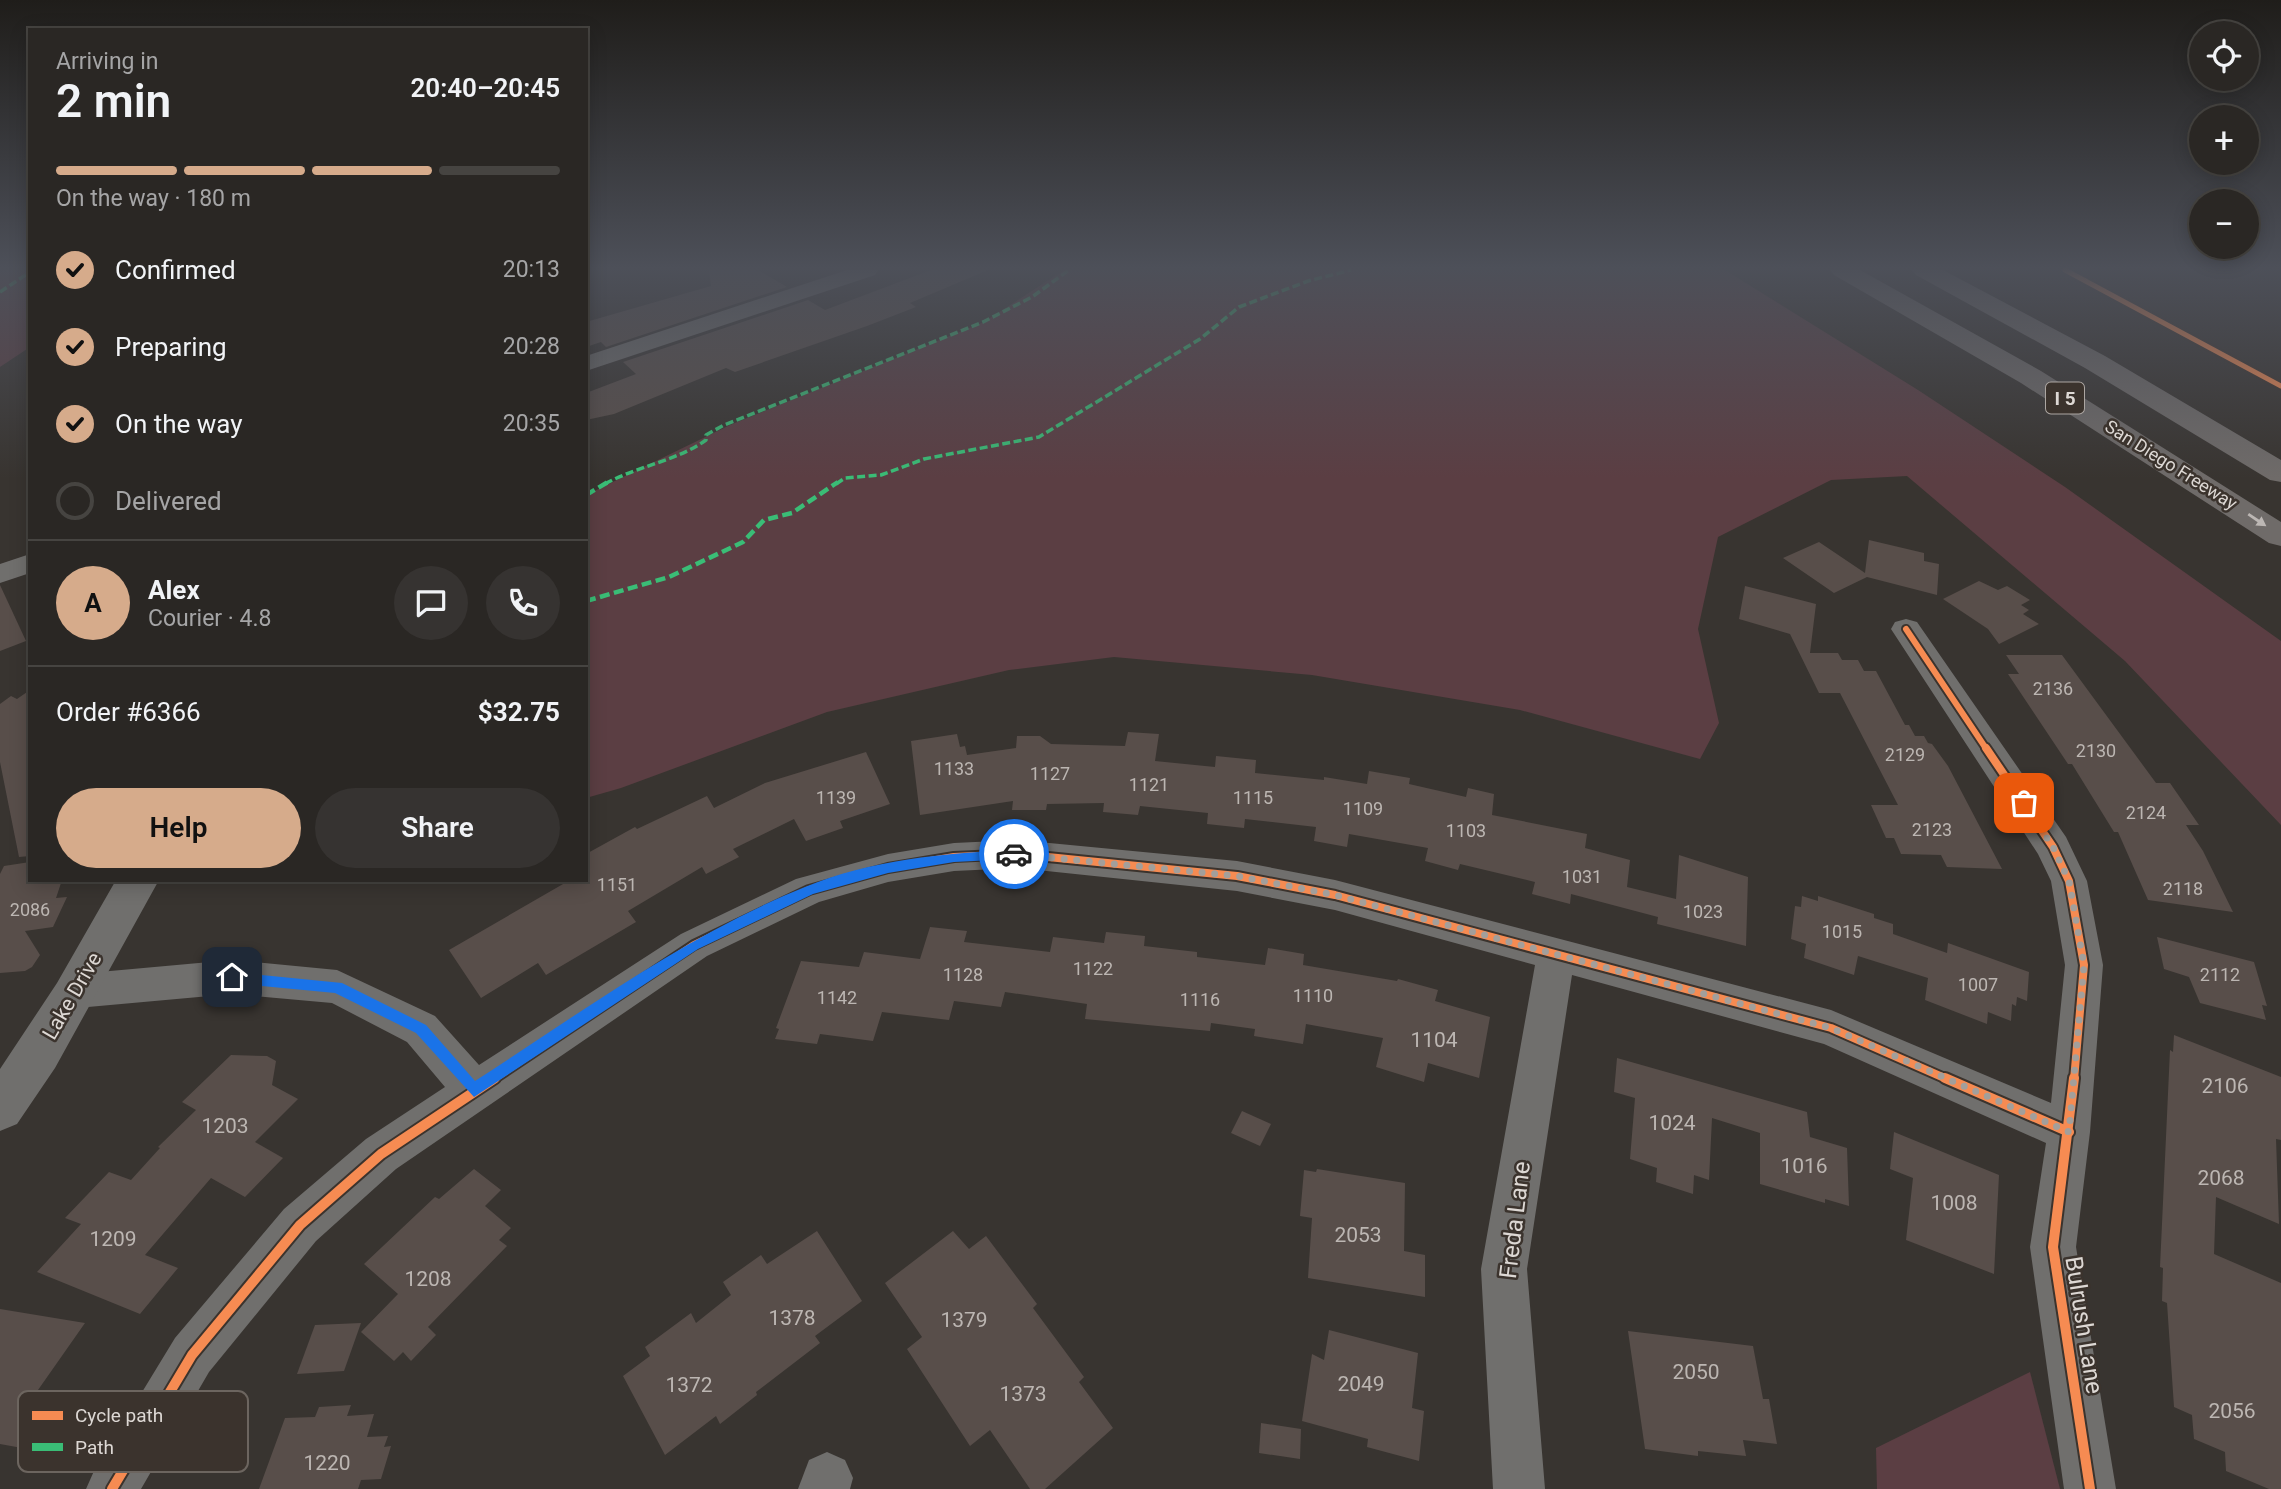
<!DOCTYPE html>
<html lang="en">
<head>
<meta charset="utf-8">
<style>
	body { margin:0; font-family:Roboto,sans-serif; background:#363331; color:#f1f3f6; height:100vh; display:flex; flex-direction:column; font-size:26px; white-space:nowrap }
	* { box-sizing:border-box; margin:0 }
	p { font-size:23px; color:#a5a5a6 }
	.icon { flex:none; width:38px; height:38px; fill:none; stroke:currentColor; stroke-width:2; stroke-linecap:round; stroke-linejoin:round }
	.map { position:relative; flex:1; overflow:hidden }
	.sheet { position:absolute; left:28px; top:28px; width:560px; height:854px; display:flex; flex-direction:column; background:#2a2724; border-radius:0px; box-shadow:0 4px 18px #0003,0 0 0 2px #464441 }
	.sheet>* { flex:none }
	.tools { position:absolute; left:2189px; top:21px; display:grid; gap:14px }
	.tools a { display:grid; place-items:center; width:70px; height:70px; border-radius:50%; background:#2a2724; box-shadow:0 4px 18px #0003,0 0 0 2px #464441; font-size:35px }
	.pin { position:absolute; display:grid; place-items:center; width:60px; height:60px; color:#fff; margin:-30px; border-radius:14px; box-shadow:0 4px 10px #0006 }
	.courier { position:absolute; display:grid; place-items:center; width:70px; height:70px; margin:-35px; border:5px solid #1a73e8; border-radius:50%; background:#fff; color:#222; box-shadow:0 2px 9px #0007 }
	.headline em { font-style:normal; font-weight:600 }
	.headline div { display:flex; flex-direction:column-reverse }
	.headline { display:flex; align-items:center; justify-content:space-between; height:119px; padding:0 28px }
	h1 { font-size:46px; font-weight:600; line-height:52px }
	.bar { display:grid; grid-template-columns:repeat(4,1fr); gap:10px 7px; align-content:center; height:84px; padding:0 28px }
	.bar i { height:9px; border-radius:5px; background:#464441 }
	.bar .current { background:#d6ab8b }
	.bar p { grid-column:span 4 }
	.line { display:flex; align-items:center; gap:18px; padding:0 28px; border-top:2px solid #464441 }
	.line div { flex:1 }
	.round { display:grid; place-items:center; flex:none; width:74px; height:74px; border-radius:37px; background:#363331 }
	ol { padding:0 28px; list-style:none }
	li { display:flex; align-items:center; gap:21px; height:77px }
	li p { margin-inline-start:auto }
	li .icon { padding:7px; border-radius:50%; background:#d6ab8b; color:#111; stroke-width:4 }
	li:last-child { color:#a5a5a6 }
	li i { width:38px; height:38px; border:4px solid #464441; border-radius:50% }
	.primary-button { display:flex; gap:14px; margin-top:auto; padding:14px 28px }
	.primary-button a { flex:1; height:80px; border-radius:42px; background:#d6ab8b; color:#111; font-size:28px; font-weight:600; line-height:80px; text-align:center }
	.primary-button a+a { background:#363331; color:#f1f3f6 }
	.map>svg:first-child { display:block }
</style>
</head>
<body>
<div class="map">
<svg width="2281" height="1489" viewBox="0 0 2281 1489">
	<rect width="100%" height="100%" fill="#383430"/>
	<g fill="#5b3e43">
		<path d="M 0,270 L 30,270 L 30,347 L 0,367 Z"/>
		<path d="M 1064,270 L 1725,270 L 1918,390 L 2065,487 L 2281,641 L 2281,825 L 2125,661 L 1907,476 L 1831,480 L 1718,537 L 1698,629 L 1719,723 L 1700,759 L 1520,710 L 1312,675 L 1114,657 L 1009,670 L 827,712 L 621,788 L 586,798 L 586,495 L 730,425 L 984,322 Z"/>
		<path d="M 2030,1372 L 2060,1489 L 1877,1489 L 1876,1448 Z"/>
	</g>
	<g fill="#584e4a">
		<path d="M 709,270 L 758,270 L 787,287 L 606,347 L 601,342 L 586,347 L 586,322 L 711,286 Z"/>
		<path d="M 931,270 L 988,270 L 910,303 L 916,307 L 867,326 L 735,372 L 726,368 L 614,414 L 586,420 L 586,393 L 636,374 L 623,362 L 808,300 L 825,310 Z"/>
		<path d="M 1869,540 L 1924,553 L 1924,561 L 1939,564 L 1937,595 L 1867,577 L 1834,593 L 1783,558 L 1819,542 L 1865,573 Z"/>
		<path d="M 1979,581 L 1998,590 L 2007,586 L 2030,600 L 2021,605 L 2029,610 L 2023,614 L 2039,624 L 1999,644 L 1988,629 L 1943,599 Z"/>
		<path d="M 0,585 L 26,641 L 0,651 Z"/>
		<path d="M 1745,586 L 1816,604 L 1810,653 L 1838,653 L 1842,660 L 1858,660 L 1864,671 L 1876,671 L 1905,725 L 1909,725 L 1915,736 L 1924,736 L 1928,743 L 1932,744 L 1948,766 L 2002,869 L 1947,867 L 1941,855 L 1901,854 L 1894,838 L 1886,838 L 1871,805 L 1898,805 L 1840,693 L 1819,693 L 1790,634 L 1739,619 Z"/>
		<path d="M 2006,655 L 2062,655 L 2156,783 L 2170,783 L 2199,825 L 2186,825 L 2203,851 L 2233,912 L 2148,900 L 2118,832 L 2114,832 L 2072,764 L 2068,764 L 2008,674 L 2019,674 Z"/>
		<path d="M 30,690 L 30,856 L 19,857 L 0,762 L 0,704 L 11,696 L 17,699 Z"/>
		<path d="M 1128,732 L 1159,734 L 1155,761 L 1215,767 L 1216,756 L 1256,760 L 1255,773 L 1324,780 L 1324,777 L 1367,784 L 1369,771 L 1410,778 L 1409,784 L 1466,797 L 1468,788 L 1494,794 L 1492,815 L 1587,834 L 1585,848 L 1630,860 L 1627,887 L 1676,899 L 1679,855 L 1748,877 L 1746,946 L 1657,924 L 1658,917 L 1571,894 L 1570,904 L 1532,894 L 1535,882 L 1460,864 L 1458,870 L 1425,861 L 1428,848 L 1349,834 L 1347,847 L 1314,841 L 1316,827 L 1245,819 L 1244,828 L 1207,824 L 1208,813 L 1140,806 L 1138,815 L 1103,812 L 1104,803 L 1047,804 L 1046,810 L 1012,810 L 1013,801 L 920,815 L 911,741 L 957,734 L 960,747 L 965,746 L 967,755 L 1016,748 L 1017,736 L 1040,736 L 1051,744 L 1125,746 Z"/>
		<path d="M 866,752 L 890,804 L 840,821 L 843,828 L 806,841 L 794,819 L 733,849 L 739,857 L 706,874 L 702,867 L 628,911 L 636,922 L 546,975 L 538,963 L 481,998 L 449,950 L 570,880 L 586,880 L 586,854 L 635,827 L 637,829 L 707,796 L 714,808 L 765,783 Z"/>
		<path d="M 30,862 L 30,880 L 62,880 L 56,898 L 67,897 L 53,927 L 25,931 L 40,955 L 32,967 L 25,971 L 0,973 L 0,874 L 4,866 Z"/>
		<path d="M 1802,896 L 1818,901 L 1818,896 L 1874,914 L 1874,918 L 1893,924 L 1893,934 L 1947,953 L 1948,943 L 2029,972 L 2027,1001 L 2017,997 L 2016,1006 L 2012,1004 L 2011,1021 L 1988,1012 L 1987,1024 L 1925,1000 L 1928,978 L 1858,956 L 1854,975 L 1804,958 L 1806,944 L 1791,939 L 1795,906 L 1801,907 Z"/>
		<path d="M 930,927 L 967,931 L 964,942 L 1050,952 L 1053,937 L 1104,943 L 1106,932 L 1145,936 L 1144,946 L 1197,952 L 1197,957 L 1265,965 L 1268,948 L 1304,954 L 1303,965 L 1397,981 L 1398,979 L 1438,990 L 1435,1001 L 1490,1017 L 1479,1078 L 1428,1063 L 1424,1082 L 1376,1067 L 1383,1038 L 1306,1024 L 1303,1044 L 1254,1036 L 1255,1029 L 1211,1023 L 1210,1031 L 1085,1019 L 1087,1004 L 1005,992 L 1001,1007 L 954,1001 L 949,1020 L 882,1012 L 873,1041 L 820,1034 L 817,1044 L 775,1039 L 779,1029 L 776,1028 L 801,961 L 859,967 L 864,952 L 920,959 Z"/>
		<path d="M 2157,937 L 2254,962 L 2267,1006 L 2262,1005 L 2266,1020 L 2200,1003 L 2189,977 L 2164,969 Z"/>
		<path d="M 2174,1035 L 2281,1077 L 2281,1140 L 2276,1139 L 2279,1224 L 2216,1197 L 2214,1254 L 2281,1283 L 2281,1489 L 2269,1489 L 2226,1471 L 2225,1452 L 2194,1439 L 2192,1415 L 2174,1407 L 2167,1303 L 2162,1301 L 2163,1268 L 2160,1267 L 2170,1050 L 2173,1052 Z"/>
		<path d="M 231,1055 L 267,1056 L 276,1061 L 272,1085 L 298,1099 L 255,1142 L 283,1158 L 245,1197 L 211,1178 L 145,1255 L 178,1268 L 140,1314 L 37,1272 L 81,1224 L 65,1218 L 109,1172 L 131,1180 L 160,1148 L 158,1147 L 196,1110 L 182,1102 Z"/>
		<path d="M 1617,1058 L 1807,1112 L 1810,1137 L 1847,1148 L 1849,1206 L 1825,1199 L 1825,1203 L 1760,1184 L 1760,1133 L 1712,1118 L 1709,1180 L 1694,1175 L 1693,1194 L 1656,1182 L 1657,1168 L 1630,1159 L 1635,1098 L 1614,1092 Z"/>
		<path d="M 1242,1111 L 1271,1124 L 1260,1146 L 1231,1133 Z"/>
		<path d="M 1894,1132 L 1999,1175 L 1994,1274 L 1906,1240 L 1913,1178 L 1890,1169 Z"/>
		<path d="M 474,1169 L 501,1190 L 485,1206 L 511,1228 L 499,1240 L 507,1246 L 428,1327 L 436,1335 L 411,1361 L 403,1352 L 394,1361 L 361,1332 L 398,1294 L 364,1264 L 435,1197 L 439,1199 Z"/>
		<path d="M 1317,1169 L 1405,1183 L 1404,1251 L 1425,1255 L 1425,1297 L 1308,1278 L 1312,1218 L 1300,1216 L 1304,1170 L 1316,1172 Z"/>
		<path d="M 817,1231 L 862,1301 L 815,1336 L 820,1343 L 756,1392 L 757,1395 L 720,1424 L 716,1416 L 665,1455 L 623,1376 L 650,1356 L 645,1347 L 691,1313 L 696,1323 L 731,1295 L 723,1282 L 761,1255 L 767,1264 Z"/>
		<path d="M 953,1231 L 969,1249 L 986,1236 L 1037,1304 L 1033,1308 L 1084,1377 L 1079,1382 L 1113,1428 L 1045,1489 L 1030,1489 L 990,1430 L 970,1446 L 907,1349 L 922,1337 L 885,1283 Z"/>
		<path d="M 0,1309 L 85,1323 L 38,1390 L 79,1398 L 44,1452 L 0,1444 Z"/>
		<path d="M 361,1323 L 344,1371 L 297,1374 L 315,1325 Z"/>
		<path d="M 1329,1330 L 1418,1353 L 1412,1408 L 1424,1411 L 1419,1461 L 1367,1447 L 1368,1439 L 1302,1421 L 1312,1354 L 1324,1360 Z"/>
		<path d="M 1628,1331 L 1753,1346 L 1763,1399 L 1769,1399 L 1777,1444 L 1743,1440 L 1746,1456 L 1698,1451 L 1698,1456 L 1645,1449 Z"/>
		<path d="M 351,1405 L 347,1416 L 374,1414 L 367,1437 L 388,1436 L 384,1447 L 391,1446 L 381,1479 L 361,1480 L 358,1489 L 259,1489 L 285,1418 L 315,1417 L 319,1407 Z"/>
		<path d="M 1261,1423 L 1301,1429 L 1300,1459 L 1259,1453 Z"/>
	</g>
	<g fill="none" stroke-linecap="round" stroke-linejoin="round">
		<g fill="#706f6d" fill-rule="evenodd">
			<path d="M 847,270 L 878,270 L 875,275 L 586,371 L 586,356 Z"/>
			<path d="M 30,554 L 30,573 L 0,583 L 0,564 Z"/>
			<path d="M 1906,619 L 1917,622 L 2066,837 L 2087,881 L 2103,965 L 2090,1132 L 2076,1247 L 2116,1489 L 2064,1489 L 2030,1247 L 2046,1143 L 1824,1044 L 1572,975 L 1527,1269 L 1545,1489 L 1493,1489 L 1481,1269 L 1535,965 L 1335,910 L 1237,891 L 1018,868 L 954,871 L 888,882 L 819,902 L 707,956 L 396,1169 L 316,1241 L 209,1372 L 141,1489 L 86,1489 L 94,1471 L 175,1338 L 284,1209 L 366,1139 L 445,1087 L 407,1042 L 332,1003 L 232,994 L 77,1008 L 63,1003 L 57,991 L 63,979 L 77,974 L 232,960 L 337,970 L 435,1016 L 479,1065 L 681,934 L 796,879 L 888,854 L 954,843 L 1018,840 L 1237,861 L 1335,880 L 1831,1010 L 2051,1103 L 2065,965 L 2051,881 L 2038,854 L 1891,629 L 1895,622 Z"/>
			<path d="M 827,1452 L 845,1460 L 853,1478 L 850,1489 L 798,1489 L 809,1460 Z"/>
		</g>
		<path fill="#706f6d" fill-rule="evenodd" d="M 116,880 L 159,880 L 55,1068 L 17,1124 L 0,1131 L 0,1069 L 57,983 Z"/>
		<g fill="#6f6b69" fill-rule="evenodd">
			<path d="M 1830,270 L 1860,270 L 2041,371 L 2281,522 L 2281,546 L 2269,543 L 2021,383 L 1834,275 Z"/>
			<path d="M 1912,270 L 1943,270 L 2105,356 L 2281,460 L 2281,482 L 2270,480 L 2085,368 L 1916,275 Z"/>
		</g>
		<g stroke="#3abd76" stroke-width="3.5" stroke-dasharray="8 3.5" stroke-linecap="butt">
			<path d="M 0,292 L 30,272"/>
			<path d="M 605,484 C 637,466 677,461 706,440 L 706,435 L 724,425 L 983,322 L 1032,297 L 1069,270"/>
			<path d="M 836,484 L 845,478 L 881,475 L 924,459 L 1039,437 L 1200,339 L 1239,307 L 1308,281 L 1351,270"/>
		</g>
		<g stroke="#3abd76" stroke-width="4.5" stroke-dasharray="10 4.5" stroke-linecap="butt">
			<path d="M 586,495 L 608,482"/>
			<path d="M 586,601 L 669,577 L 743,542 L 764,520 L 792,513 L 838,482"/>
		</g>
		<defs>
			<path id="cycleway-far3" d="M 2065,270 L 2281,386"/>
			<path id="cycleway-far2" d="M 1906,629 L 1987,750"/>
			<g id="cycleway-far1">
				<path d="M 1986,748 L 2053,847 L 2069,881 L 2084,965 L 2074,1080"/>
				<path d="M 492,1080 L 694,945 L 809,890 L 888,868 L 954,857 L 1018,854 L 1237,876 L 1335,895 L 1831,1028 L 1949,1080"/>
			</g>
			<g id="cycleway">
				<path d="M 1945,1078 L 2069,1132"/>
				<path d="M 2074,1078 L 2053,1247 L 2090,1489"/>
				<path d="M 112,1489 L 192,1355 L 300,1225 L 381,1154 L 495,1078"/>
			</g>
		</defs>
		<use href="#cycleway-far3" stroke="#3b332d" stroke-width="9"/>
		<use href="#cycleway-far2" stroke="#3b332d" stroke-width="10"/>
		<use href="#cycleway-far1" stroke="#3b332d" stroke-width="12"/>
		<use href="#cycleway" stroke="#3b332d" stroke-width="14"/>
		<use href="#cycleway-far3" stroke="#f68b52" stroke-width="5"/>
		<use href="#cycleway-far2" stroke="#f68b52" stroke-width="6"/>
		<use href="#cycleway-far1" stroke="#f68b52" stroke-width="8"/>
		<use href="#cycleway" stroke="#f68b52" stroke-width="10"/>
	</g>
	<defs><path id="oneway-solid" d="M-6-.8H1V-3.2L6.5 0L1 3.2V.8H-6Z" transform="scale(1.75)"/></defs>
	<use fill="#bcb7b4" href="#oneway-solid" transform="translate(2257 520) rotate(34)"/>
	<linearGradient id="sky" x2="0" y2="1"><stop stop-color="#1f1d1a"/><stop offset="0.56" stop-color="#4d5059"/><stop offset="1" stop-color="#4d5059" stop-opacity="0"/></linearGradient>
	<rect width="2281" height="478" fill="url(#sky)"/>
	<path fill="#1a73e8" d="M 1014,850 L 1020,854 L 1014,859 L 954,862 L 888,873 L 813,894 L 698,949 L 474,1097 L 416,1033 L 335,993 L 232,983 L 226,977 L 232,972 L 342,983 L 426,1025 L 475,1081 C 582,1012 686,935 805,887 C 870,860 944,853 1014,850 Z"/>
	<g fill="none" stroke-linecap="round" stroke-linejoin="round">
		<path stroke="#a39f9b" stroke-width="7" stroke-dasharray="0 12.6" d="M 1014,854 L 1237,876 L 1335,895 L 1831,1028 L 2069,1132 L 2084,965 L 2069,881 L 2053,847 L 2024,803"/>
	</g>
	<g text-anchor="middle" stroke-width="5" stroke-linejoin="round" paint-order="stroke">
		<g font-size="18" fill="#ddd8d4" stroke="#3b332d">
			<text transform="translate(2171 465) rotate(32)" y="6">San Diego Freeway</text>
		</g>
		<g font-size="18" fill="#bcb6b2">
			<text x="2053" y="695">2136</text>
			<text x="2096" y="757">2130</text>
			<text x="1905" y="761">2129</text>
			<text x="954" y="775">1133</text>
			<text x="1050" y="780">1127</text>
			<text x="1149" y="791">1121</text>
			<text x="836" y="804">1139</text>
			<text x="1253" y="804">1115</text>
			<text x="1363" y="815">1109</text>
			<text x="2146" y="819">2124</text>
			<text x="1932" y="836">2123</text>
			<text x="1466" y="837">1103</text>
			<text x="1582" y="883">1031</text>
			<text x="617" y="891">1151</text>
			<text x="2183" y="895">2118</text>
			<text x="30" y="916">2086</text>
			<text x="1703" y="918">1023</text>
			<text x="1842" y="938">1015</text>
			<text x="1093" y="975">1122</text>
			<text x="963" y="981">1128</text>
			<text x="2220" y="981">2112</text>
			<text x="1978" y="991">1007</text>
			<text x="1313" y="1002">1110</text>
			<text x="837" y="1004">1142</text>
			<text x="1200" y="1006">1116</text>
		</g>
		<rect fill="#3b332d" stroke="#aca6a2" stroke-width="2" x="2046" y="382.5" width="38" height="31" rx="5"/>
		<g font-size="19" font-weight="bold" fill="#ddd8d4">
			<text x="2065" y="405">I 5</text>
		</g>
		<g font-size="21" fill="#ddd8d4" stroke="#3b332d">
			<text transform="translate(72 996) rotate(-60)" y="7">Lake Drive</text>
		</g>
		<g font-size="21" fill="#bcb6b2">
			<text x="1434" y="1047">1104</text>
			<text x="2225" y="1093">2106</text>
			<text x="1672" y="1130">1024</text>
			<text x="225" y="1133">1203</text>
			<text x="1804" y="1173">1016</text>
			<text x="2221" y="1185">2068</text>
			<text x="1954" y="1210">1008</text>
			<text x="1358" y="1242">2053</text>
			<text x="113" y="1246">1209</text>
			<text x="428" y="1286">1208</text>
			<text x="792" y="1325">1378</text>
			<text x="964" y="1327">1379</text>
			<text x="1696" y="1379">2050</text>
			<text x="1361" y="1391">2049</text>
			<text x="689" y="1392">1372</text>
			<text x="1023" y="1401">1373</text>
			<text x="2232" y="1418">2056</text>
			<text x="327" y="1470">1220</text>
		</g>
		<g font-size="24" fill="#ddd8d4" stroke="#3b332d">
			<text transform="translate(1515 1220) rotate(-83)" y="8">Freda Lane</text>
			<text transform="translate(2084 1325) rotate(81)" y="8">Bulrush Lane</text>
		</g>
	</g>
	<rect x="18" y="1391" width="230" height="81" rx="10" fill="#3b332d" stroke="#6c655f" stroke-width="2"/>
	<rect x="32" y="1411" width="31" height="9" fill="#f68b52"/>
	<rect x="32" y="1443" width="31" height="8" fill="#3abd76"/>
	<g font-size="19" fill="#ddd8d4">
		<text x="75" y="1422">Cycle path</text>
		<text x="75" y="1454">Path</text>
	</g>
</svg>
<div class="tools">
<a><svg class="icon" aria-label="locate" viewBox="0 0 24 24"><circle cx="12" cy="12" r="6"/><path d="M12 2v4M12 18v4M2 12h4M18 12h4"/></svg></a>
<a>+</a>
<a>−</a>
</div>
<div class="pin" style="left:2024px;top:803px;background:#ea580c"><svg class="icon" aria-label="bag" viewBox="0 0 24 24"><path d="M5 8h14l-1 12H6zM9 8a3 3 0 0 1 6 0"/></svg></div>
<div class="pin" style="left:232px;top:977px;background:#1f2937"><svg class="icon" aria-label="home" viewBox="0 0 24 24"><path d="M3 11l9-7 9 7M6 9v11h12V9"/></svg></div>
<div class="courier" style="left:1014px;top:854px"><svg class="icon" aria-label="car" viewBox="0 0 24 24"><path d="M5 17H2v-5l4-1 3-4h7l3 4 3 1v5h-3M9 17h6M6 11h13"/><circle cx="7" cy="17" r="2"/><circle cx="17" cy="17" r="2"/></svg></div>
<section class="sheet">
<div class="headline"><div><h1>2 min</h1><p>Arriving in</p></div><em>20:40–20:45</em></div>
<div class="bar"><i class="current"></i><i class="current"></i><i class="current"></i><i></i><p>On the way · 180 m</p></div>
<ol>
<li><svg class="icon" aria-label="check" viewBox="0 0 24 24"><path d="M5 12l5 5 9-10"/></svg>Confirmed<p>20:13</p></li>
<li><svg class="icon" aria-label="check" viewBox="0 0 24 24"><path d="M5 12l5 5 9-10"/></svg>Preparing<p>20:28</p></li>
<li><svg class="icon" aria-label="check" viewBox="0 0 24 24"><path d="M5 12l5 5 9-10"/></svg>On the way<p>20:35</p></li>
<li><i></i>Delivered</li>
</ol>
<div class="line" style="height:126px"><b class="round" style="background:#d6ab8b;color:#111">A</b><div><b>Alex</b><p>Courier · 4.8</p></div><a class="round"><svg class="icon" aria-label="chat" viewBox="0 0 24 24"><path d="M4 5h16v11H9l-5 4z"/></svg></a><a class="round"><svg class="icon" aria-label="phone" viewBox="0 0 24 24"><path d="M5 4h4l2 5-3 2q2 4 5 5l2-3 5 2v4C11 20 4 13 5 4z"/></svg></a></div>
<div class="line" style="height:91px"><div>Order #6366</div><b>$32.75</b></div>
<div class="primary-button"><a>Help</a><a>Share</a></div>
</section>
</div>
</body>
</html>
